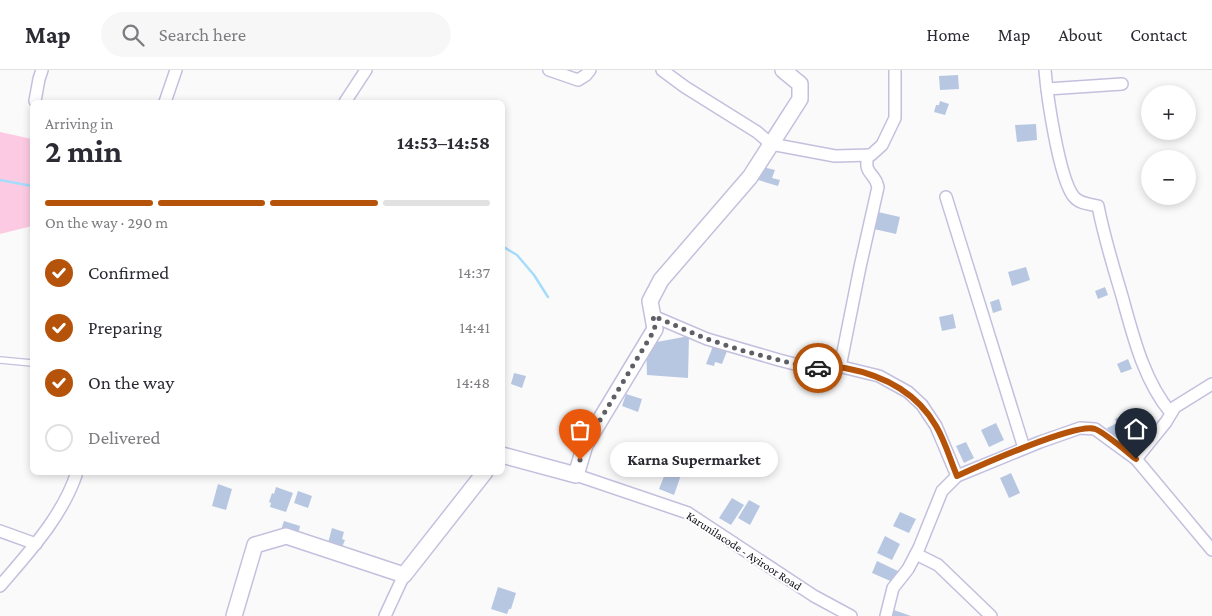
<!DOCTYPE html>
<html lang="en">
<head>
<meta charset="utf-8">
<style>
	body { margin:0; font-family:"Crimson Pro",serif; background:#f7f7f7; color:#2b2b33; height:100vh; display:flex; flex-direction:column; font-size:19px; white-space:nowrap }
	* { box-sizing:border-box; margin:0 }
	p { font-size:16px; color:#7c7c81 }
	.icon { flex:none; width:28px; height:28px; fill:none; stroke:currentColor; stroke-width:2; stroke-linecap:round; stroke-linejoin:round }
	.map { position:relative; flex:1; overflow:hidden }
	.drawer { position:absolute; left:30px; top:30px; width:475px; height:375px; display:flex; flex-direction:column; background:#fff; border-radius:8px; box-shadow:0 2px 8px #0003 }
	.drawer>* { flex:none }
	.buttons { position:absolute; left:1141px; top:15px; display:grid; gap:10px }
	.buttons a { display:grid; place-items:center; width:55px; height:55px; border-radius:50%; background:#fff; box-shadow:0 2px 8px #0003; font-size:25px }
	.pin { position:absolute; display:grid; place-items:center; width:42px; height:42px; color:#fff; margin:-51px -21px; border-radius:50% 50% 50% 0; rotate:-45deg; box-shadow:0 0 5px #0007 }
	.pin .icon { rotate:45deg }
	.courier { position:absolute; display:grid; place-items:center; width:50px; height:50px; margin:-25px; border:4px solid #b45309; border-radius:50%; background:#fff; color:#222; box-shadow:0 1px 6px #0007 }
	.bubble { position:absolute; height:35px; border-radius:18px; background:#fff; box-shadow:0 2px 8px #0003; font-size:16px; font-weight:700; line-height:35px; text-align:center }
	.headline em { font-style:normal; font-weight:700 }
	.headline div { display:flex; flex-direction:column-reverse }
	.headline { display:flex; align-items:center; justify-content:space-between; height:85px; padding:0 15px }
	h1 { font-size:32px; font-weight:700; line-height:38px }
	.bar { display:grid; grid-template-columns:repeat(4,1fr); gap:8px 5px; align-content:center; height:60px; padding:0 15px }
	.bar i { height:6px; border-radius:4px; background:#e1e1e2 }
	.bar .selected { background:#b45309 }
	.bar p { grid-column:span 4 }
	ol { padding:0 15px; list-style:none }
	li { display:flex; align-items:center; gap:15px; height:55px }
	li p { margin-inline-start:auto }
	li .icon { padding:5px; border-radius:50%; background:#b45309; color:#fff; stroke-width:4 }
	li:last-child { color:#7c7c81 }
	li i { width:28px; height:28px; border:2px solid #e1e1e2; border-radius:50% }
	header { display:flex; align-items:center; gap:30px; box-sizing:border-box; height:70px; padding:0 25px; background:#fff; border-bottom:1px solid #e1e1e2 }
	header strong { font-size:24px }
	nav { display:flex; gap:28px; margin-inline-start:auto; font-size:18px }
	.search { width:350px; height:45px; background:#f7f7f7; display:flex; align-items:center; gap:12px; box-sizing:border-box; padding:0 18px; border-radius:28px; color:#7c7c81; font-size:19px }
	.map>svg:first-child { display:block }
</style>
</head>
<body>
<header>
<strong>Map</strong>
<div class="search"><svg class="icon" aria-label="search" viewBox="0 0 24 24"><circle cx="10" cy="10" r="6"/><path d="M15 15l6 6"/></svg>Search here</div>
<nav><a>Home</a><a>Map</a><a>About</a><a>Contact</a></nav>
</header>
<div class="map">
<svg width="1212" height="546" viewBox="0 0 1212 546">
	<rect width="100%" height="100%" fill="#fafafa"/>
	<path fill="#fccbe3" d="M 0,62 L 32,69 L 32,156 L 0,164 Z"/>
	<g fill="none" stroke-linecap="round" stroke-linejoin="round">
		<g stroke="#a6dcfb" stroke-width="2.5">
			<path d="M 0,110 L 32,116"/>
			<path d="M 502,176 L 517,185 L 534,205 L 548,227"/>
		</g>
	</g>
	<g fill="#b7c7e2">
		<path d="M 958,5 L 959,19 L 940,20 L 939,6 Z"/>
		<path d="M 940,31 L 949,34 L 945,45 L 934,42 L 936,35 L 939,35 Z"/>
		<path d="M 1036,54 L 1037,70 L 1017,72 L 1015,55 Z"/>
		<path d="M 759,96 L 775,100 L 772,108 L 780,110 L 778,116 L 755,109 Z"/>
		<path d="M 878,142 L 900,147 L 896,164 L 874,159 Z"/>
		<path d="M 1026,197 L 1030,210 L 1012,216 L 1008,202 Z"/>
		<path d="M 1105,217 L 1108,225 L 1098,229 L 1095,221 Z"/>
		<path d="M 999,229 L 1002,240 L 993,243 L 990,232 Z"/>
		<path d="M 953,244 L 956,258 L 942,261 L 939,247 Z"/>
		<path d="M 689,266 L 688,308 L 647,305 L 646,274 Z"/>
		<path d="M 713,276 L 727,281 L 722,294 L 715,292 L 714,296 L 706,294 Z"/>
		<path d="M 1128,289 L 1132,299 L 1121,303 L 1117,294 Z"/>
		<path d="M 514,303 L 526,306 L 522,318 L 511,314 Z"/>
		<path d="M 626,324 L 642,329 L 638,342 L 622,336 Z"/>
		<path d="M 1125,344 L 1132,359 L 1114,369 L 1107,358 L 1117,353 L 1115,349 Z"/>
		<path d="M 996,353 L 1004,370 L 989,377 L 981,360 Z"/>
		<path d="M 966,372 L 974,388 L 964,393 L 956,376 Z"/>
		<path d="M 667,399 L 681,405 L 674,425 L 659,419 Z"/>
		<path d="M 1011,403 L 1020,423 L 1009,428 L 1000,408 Z"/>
		<path d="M 218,414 L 232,419 L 226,440 L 212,436 Z"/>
		<path d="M 276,417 L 293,423 L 286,442 L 270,437 L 271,433 L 269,432 L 272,423 L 274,424 Z"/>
		<path d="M 298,421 L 312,426 L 308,438 L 294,433 Z"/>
		<path d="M 732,428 L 744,435 L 731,455 L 719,448 Z"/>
		<path d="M 749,430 L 760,436 L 750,455 L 738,448 Z"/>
		<path d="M 900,442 L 916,449 L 909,463 L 893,456 Z"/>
		<path d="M 284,451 L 300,456 L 298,465 L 281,460 Z"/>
		<path d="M 332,458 L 344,462 L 342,469 L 345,470 L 342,477 L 328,473 Z"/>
		<path d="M 885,466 L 900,474 L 892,490 L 877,483 Z"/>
		<path d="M 877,491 L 900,502 L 895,513 L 872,503 Z"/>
		<path d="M 498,517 L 516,523 L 511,539 L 509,539 L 507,544 L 491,539 Z"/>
		<path d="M 891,539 L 911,546 L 889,546 Z"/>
	</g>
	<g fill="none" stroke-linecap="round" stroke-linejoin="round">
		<defs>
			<path id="lane" d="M 0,290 L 32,293"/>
			<g id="street">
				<path d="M 549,0 L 578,10 L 586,5 L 590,0"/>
				<path d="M 662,0 L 685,17 L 757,62 L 771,74 L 835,86 L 871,85 L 882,75 L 895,48 L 895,0"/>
				<path d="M 1045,0 C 1047,25 1059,109 1074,127 C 1080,134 1090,134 1098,136 C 1104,167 1113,196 1122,226 C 1133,266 1144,311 1171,343"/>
				<path d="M 1047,19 L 1122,14"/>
				<path d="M 35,31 L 39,9 L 42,0"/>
				<path d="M 165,32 L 176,0"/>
				<path d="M 345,32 L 366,0"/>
				<path d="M 946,127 L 1024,378"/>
				<path d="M 653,246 L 707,269 L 779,290 L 806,297 L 827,299 L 842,297 L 879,306 L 908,322 L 922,335 L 936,356 L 957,406"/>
				<path d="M 842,297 L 841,292 L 860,197 L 878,117 C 875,102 863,105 868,85"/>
				<path d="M 1136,389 L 1212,480"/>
				<path d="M 576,405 L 688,443 L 814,526 L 851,546"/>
				<path d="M 0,461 L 36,474"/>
				<path d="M 916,484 L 938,495 L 991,546"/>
				<path d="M 0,516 C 29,482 63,446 77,402"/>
				<path d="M 385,546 L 404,505"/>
				<path d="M 886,546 L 893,518 L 908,499 L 919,478 L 942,421 L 957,406 L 1040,372 L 1080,358 L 1095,359 L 1136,389 L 1166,352 L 1175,337 L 1212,314"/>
			</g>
			<g id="secondary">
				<path d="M 502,385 L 576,405 L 585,375 L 655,259 L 650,231 L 661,210 L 750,107 L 800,29 L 800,14 L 783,0"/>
				<path d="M 234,546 L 255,475 L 286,466 L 404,505 L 485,402"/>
			</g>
		</defs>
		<use href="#lane" stroke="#c3c0de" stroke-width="8"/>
		<use href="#street" stroke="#c3c0de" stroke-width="14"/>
		<use href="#secondary" stroke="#c3c0de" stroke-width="18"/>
		<use href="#lane" stroke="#fff" stroke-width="5.5"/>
		<use href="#street" stroke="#fff" stroke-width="11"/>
		<use href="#secondary" stroke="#fff" stroke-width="15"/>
	</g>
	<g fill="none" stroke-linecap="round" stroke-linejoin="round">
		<path stroke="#615f66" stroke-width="5" stroke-dasharray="0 9" d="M 580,390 L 585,375 L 655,259 L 653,246 L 707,269 L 744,281 L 806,297 L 818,298"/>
		<path stroke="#b45309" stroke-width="6" d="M 818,298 C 827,299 837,296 845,298 C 882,305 916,321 936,356 C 945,371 950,389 957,406 C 979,396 1077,352 1095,359 C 1104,362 1127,382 1136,389"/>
	</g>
	<g text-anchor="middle" stroke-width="4" stroke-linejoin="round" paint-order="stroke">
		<g font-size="12" fill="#0e0c16" stroke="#fff">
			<text transform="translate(744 481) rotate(33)" y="4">Karunilacode - Ayiroor Road</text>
		</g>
	</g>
</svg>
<div class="buttons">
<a>+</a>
<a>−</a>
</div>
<div class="pin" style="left:580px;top:390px;background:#ea580c"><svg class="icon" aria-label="bag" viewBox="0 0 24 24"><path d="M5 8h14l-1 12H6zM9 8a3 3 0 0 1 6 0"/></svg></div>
<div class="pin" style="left:1136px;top:389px;background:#1f2937"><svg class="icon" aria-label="home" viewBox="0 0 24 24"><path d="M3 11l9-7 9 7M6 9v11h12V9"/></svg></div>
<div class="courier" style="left:818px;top:298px"><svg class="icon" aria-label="car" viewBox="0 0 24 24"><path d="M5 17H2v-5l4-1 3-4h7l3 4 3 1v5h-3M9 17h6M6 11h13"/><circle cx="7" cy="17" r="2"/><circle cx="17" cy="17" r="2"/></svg></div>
<div class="bubble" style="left:610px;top:372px;width:168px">Karna Supermarket</div>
<section class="drawer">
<div class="headline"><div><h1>2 min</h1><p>Arriving in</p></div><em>14:53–14:58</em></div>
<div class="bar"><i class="selected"></i><i class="selected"></i><i class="selected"></i><i></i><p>On the way · 290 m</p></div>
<ol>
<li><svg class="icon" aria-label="check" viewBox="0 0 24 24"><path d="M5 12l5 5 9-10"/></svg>Confirmed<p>14:37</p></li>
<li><svg class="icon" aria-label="check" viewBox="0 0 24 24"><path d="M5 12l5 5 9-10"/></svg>Preparing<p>14:41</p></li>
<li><svg class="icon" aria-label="check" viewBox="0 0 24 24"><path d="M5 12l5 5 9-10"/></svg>On the way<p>14:48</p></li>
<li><i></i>Delivered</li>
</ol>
</section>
</div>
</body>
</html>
